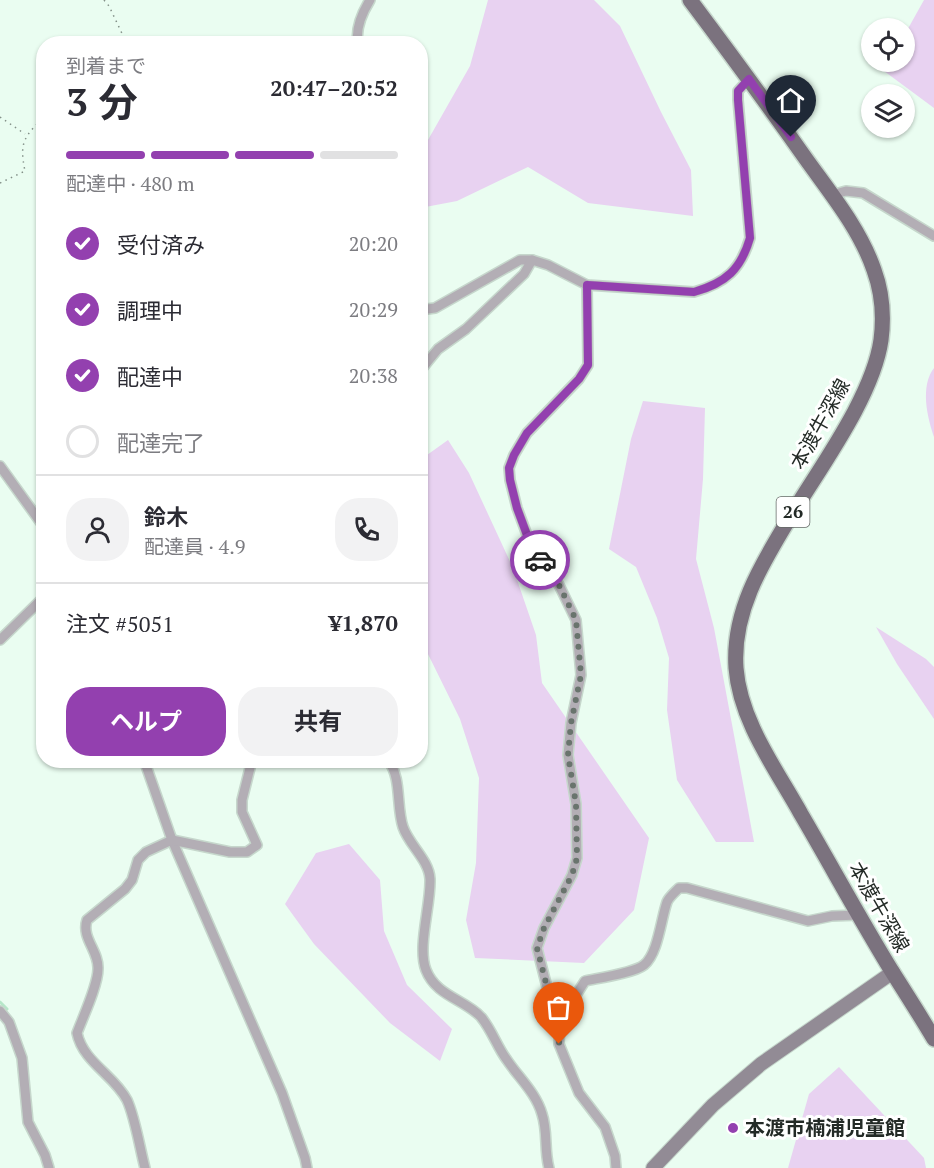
<!DOCTYPE html>
<html lang="ja">
<head>
<meta charset="utf-8">
<style>
	body { margin:0; font-family:"PT Serif","Noto Sans JP",serif; background:#f2f2f3; color:#2b2b33; height:100vh; display:flex; flex-direction:column; font-size:22px; white-space:nowrap }
	* { box-sizing:border-box; margin:0 }
	p { font-size:20px; color:#7c7c81 }
	.icon { flex:none; width:33px; height:33px; fill:none; stroke:currentColor; stroke-width:2; stroke-linecap:round; stroke-linejoin:round }
	.map { position:relative; flex:1; overflow:hidden }
	.details { position:absolute; left:36px; top:36px; width:392px; height:732px; display:flex; flex-direction:column; background:#fff; border-radius:24px; box-shadow:0 2px 4px #0004 }
	.details>* { flex:none }
	.buttons { position:absolute; left:861px; top:18px; display:grid; gap:12px }
	.buttons a { display:grid; place-items:center; width:54px; height:54px; border-radius:50%; background:#fff; box-shadow:0 2px 4px #0004; font-size:30px }
	.pin { position:absolute; display:grid; place-items:center; width:51px; height:51px; color:#fff; margin:-62px -26px; border-radius:50% 50% 50% 0; rotate:-45deg; box-shadow:0 0 6px #0007 }
	.pin .icon { rotate:45deg }
	.courier { position:absolute; display:grid; place-items:center; width:60px; height:60px; margin:-30px; border:4px solid #9340af; border-radius:50%; background:#fff; color:#222; box-shadow:0 2px 8px #0007 }
	.headline em { font-style:normal; font-weight:700 }
	.headline div { display:flex; flex-direction:column-reverse }
	.headline { display:flex; align-items:center; justify-content:space-between; height:102px; padding:0 30px }
	h1 { font-size:39px; font-weight:700; line-height:45px }
	.bar { display:grid; grid-template-columns:repeat(4,1fr); gap:9px 6px; align-content:center; height:72px; padding:0 30px }
	.bar i { height:8px; border-radius:4px; background:#e1e1e2 }
	.bar .current { background:#9340af }
	.bar p { grid-column:span 4 }
	.line { display:flex; align-items:center; gap:15px; padding:0 30px; border-top:2px solid #e1e1e2 }
	.line div { flex:1 }
	.round { display:grid; place-items:center; flex:none; width:63px; height:63px; border-radius:24px; background:#f2f2f3 }
	ol { padding:0 30px; list-style:none }
	li { display:flex; align-items:center; gap:18px; height:66px }
	li p { margin-inline-start:auto }
	li .icon { padding:6px; border-radius:50%; background:#9340af; color:#fff; stroke-width:4 }
	li:last-child { color:#7c7c81 }
	li i { width:33px; height:33px; border:3px solid #e1e1e2; border-radius:50% }
	.primary-button { display:flex; gap:12px; margin-top:auto; padding:12px 30px }
	.primary-button a { flex:1; height:69px; border-radius:24px; background:#9340af; color:#fff; font-size:24px; font-weight:700; line-height:69px; text-align:center }
	.primary-button a+a { background:#f2f2f3; color:#2b2b33 }
	.map>svg:first-child { display:block }
</style>
</head>
<body>
<div class="map">
<svg width="934" height="1168" viewBox="0 0 934 1168">
	<rect width="100%" height="100%" fill="#eafdf1"/>
	<g fill="#e8d2f1">
		<path d="M 488,0 L 594,0 L 620,26 L 661,112 L 691,170 L 693,216 L 588,203 L 528,167 L 457,201 L 420,208 L 420,154 L 470,66 Z"/>
		<path d="M 924,0 L 934,0 L 934,108 L 884,71 L 889,62 L 904,62 L 905,34 Z"/>
		<path d="M 934,368 L 934,437 C 927,417 920,386 934,368 Z"/>
		<path d="M 643,401 L 705,408 L 703,479 L 696,559 L 714,628 L 754,842 L 716,842 L 677,780 L 667,710 L 669,658 L 657,618 L 636,567 L 609,549 L 631,439 Z"/>
		<path d="M 448,440 L 469,473 L 513,568 L 536,635 L 542,683 L 649,838 L 634,910 L 584,963 L 475,958 L 466,920 L 476,863 L 479,778 L 460,719 L 425,648 L 420,631 L 420,460 Z"/>
		<path d="M 876,627 L 926,659 L 934,667 L 934,719 L 897,664 Z"/>
		<path d="M 349,844 L 380,880 L 384,931 L 407,985 L 452,1029 L 440,1061 L 390,1023 L 314,944 L 285,904 L 316,853 Z"/>
		<path d="M 839,1067 L 924,1158 L 926,1168 L 788,1168 L 809,1094 Z"/>
	</g>
	<g fill="none" stroke-linecap="round" stroke-linejoin="round">
		<path stroke="#b6e7c9" stroke-width="3" d="M 0,1002 L 7,1009"/>
		<defs>
			<g id="street">
				<path d="M 358,44 C 355,28 362,13 370,0"/>
				<path d="M 832,195 L 846,191 L 863,193 L 934,236"/>
				<path d="M 587,285 L 588,365 L 579,379 L 527,433 L 514,455 L 509,468 L 510,480 L 517,508 L 533,551 L 559,585 L 576,620 L 581,675 L 571,723 L 568,755 L 576,804 L 577,858 L 572,875 L 544,928 L 537,948 L 548,991 L 560,1020 L 559,1044 L 579,1093 L 605,1127 L 615,1156 L 616,1168"/>
				<path d="M 420,310 L 435,308 L 520,260 L 532,260 L 548,265 L 587,285 L 694,292 C 726,283 741,269 750,238 L 738,100 L 738,91 L 749,79"/>
				<path d="M 420,371 L 438,349 L 466,329 L 524,274 L 532,260"/>
				<path d="M 0,466 L 44,527"/>
				<path d="M 0,640 L 44,597"/>
				<path d="M 144,760 L 172,840 L 282,1093 L 305,1158 L 307,1168"/>
				<path d="M 388,760 C 402,778 396,806 403,827 C 409,845 429,860 430,879 C 431,905 417,947 426,970 C 436,996 464,999 481,1017 C 492,1030 497,1047 507,1060 C 519,1078 536,1093 542,1114 C 548,1132 544,1150 549,1168"/>
				<path d="M 0,1011 L 9,1022 L 22,1058 L 28,1122 L 45,1155 L 49,1168"/>
				<path d="M 560,1020 L 585,981 C 599,978 634,973 644,965 C 658,954 661,919 667,902 C 669,897 675,892 679,888 L 687,888 L 808,921 L 832,916 L 859,915"/>
				<path d="M 145,1168 C 140,1149 135,1117 127,1100 C 114,1075 83,1062 77,1033 C 83,1017 98,985 98,969 C 99,951 81,938 87,920 L 125,889 L 132,880 L 138,860 L 146,852 L 172,840 L 230,852 L 247,852 L 257,845 L 242,812 L 242,800 L 252,760"/>
			</g>
			<path id="secondary" d="M 653,1168 L 713,1105 L 761,1064 L 893,972"/>
			<path id="primary" d="M 690,0 C 729,52 768,105 806,159 C 831,194 860,229 874,270 C 882,292 884,317 881,340 C 873,396 821,466 792,514 C 763,562 732,610 736,668 C 740,721 776,769 801,814 C 832,867 861,921 893,973 C 907,995 921,1017 934,1039"/>
		</defs>
		<use href="#street" stroke="#c6d7cc" stroke-width="12"/>
		<use href="#secondary" stroke="#c6d7cc" stroke-width="16"/>
		<use href="#primary" stroke="#c6d7cc" stroke-width="18"/>
		<g stroke="#839088" stroke-width="1.5" stroke-dasharray="1.5 4.5" stroke-linecap="butt">
			<path d="M 104,0 L 109,6 L 127,44"/>
			<path d="M 0,117 L 25,134"/>
			<path d="M 0,183 L 25,171 C 19,142 24,137 44,117"/>
		</g>
		<use href="#street" stroke="#b3aeb5" stroke-width="9"/>
		<use href="#secondary" stroke="#928b95" stroke-width="14"/>
		<use href="#primary" stroke="#7b727e" stroke-width="15"/>
	</g>
	<g fill="none" stroke-linecap="round" stroke-linejoin="round">
		<path stroke="#69746d" stroke-width="6" stroke-dasharray="0 10.8" d="M 540,560 L 559,585 L 576,620 L 581,675 L 571,723 L 568,755 L 576,804 L 577,858 L 572,875 L 544,928 L 537,948 L 548,991 L 560,1020 L 559,1044"/>
		<path stroke="#9340af" stroke-width="8" d="M 540,560 L 533,551 L 517,508 L 510,480 L 509,468 L 514,455 L 527,433 L 579,379 L 588,365 L 587,285 L 694,292 C 726,283 741,269 750,238 L 738,100 L 738,91 L 749,79 L 791,137"/>
	</g>
	<circle fill="#9340af" stroke="#fff" stroke-width="2" cx="733" cy="1128" r="6"/>
	<g text-anchor="middle" stroke-width="6" stroke-linejoin="round" paint-order="stroke">
		<rect fill="#fff" stroke="#656a67" stroke-width="1.5" x="776.5" y="497" width="33" height="30" rx="4.5"/>
		<g font-size="18" font-weight="bold" fill="#232a26">
			<text x="793" y="518">26</text>
		</g>
		<g font-size="20" fill="#232a26" stroke="#fff">
			<text transform="translate(820 424) rotate(-61)" y="7">本渡牛深線</text>
			<text transform="translate(879 907) rotate(60)" y="7">本渡牛深線</text>
		</g>
		<g font-size="20" font-weight="bold" fill="#232a26" stroke="#fff" text-anchor="start">
			<text x="745" y="1135">本渡市楠浦児童館</text>
		</g>
	</g>
</svg>
<div class="buttons">
<a><svg class="icon" aria-label="locate" viewBox="0 0 24 24"><circle cx="12" cy="12" r="6"/><path d="M12 2v4M12 18v4M2 12h4M18 12h4"/></svg></a>
<a><svg class="icon" aria-label="layers" viewBox="0 0 24 24"><path d="M12 4l9 5-9 5-9-5zM3 14l9 5 9-5"/></svg></a>
</div>
<div class="pin" style="left:559px;top:1044px;background:#ea580c"><svg class="icon" aria-label="bag" viewBox="0 0 24 24"><path d="M5 8h14l-1 12H6zM9 8a3 3 0 0 1 6 0"/></svg></div>
<div class="pin" style="left:791px;top:137px;background:#1f2937"><svg class="icon" aria-label="home" viewBox="0 0 24 24"><path d="M3 11l9-7 9 7M6 9v11h12V9"/></svg></div>
<div class="courier" style="left:540px;top:560px"><svg class="icon" aria-label="car" viewBox="0 0 24 24"><path d="M5 17H2v-5l4-1 3-4h7l3 4 3 1v5h-3M9 17h6M6 11h13"/><circle cx="7" cy="17" r="2"/><circle cx="17" cy="17" r="2"/></svg></div>
<section class="details">
<div class="headline"><div><h1>3 分</h1><p>到着まで</p></div><em>20:47–20:52</em></div>
<div class="bar"><i class="current"></i><i class="current"></i><i class="current"></i><i></i><p>配達中 · 480 m</p></div>
<ol>
<li><svg class="icon" aria-label="check" viewBox="0 0 24 24"><path d="M5 12l5 5 9-10"/></svg>受付済み<p>20:20</p></li>
<li><svg class="icon" aria-label="check" viewBox="0 0 24 24"><path d="M5 12l5 5 9-10"/></svg>調理中<p>20:29</p></li>
<li><svg class="icon" aria-label="check" viewBox="0 0 24 24"><path d="M5 12l5 5 9-10"/></svg>配達中<p>20:38</p></li>
<li><i></i>配達完了</li>
</ol>
<div class="line" style="height:108px"><a class="round"><svg class="icon" aria-label="person" viewBox="0 0 24 24"><circle cx="12" cy="8" r="4"/><path d="M4 21q1-7 8-7t8 7"/></svg></a><div><b>鈴木</b><p>配達員 · 4.9</p></div><a class="round"><svg class="icon" aria-label="phone" viewBox="0 0 24 24"><path d="M5 4h4l2 5-3 2q2 4 5 5l2-3 5 2v4C11 20 4 13 5 4z"/></svg></a></div>
<div class="line" style="height:78px"><div>注文 #5051</div><b>¥1,870</b></div>
<div class="primary-button"><a>ヘルプ</a><a>共有</a></div>
</section>
</div>
</body>
</html>
